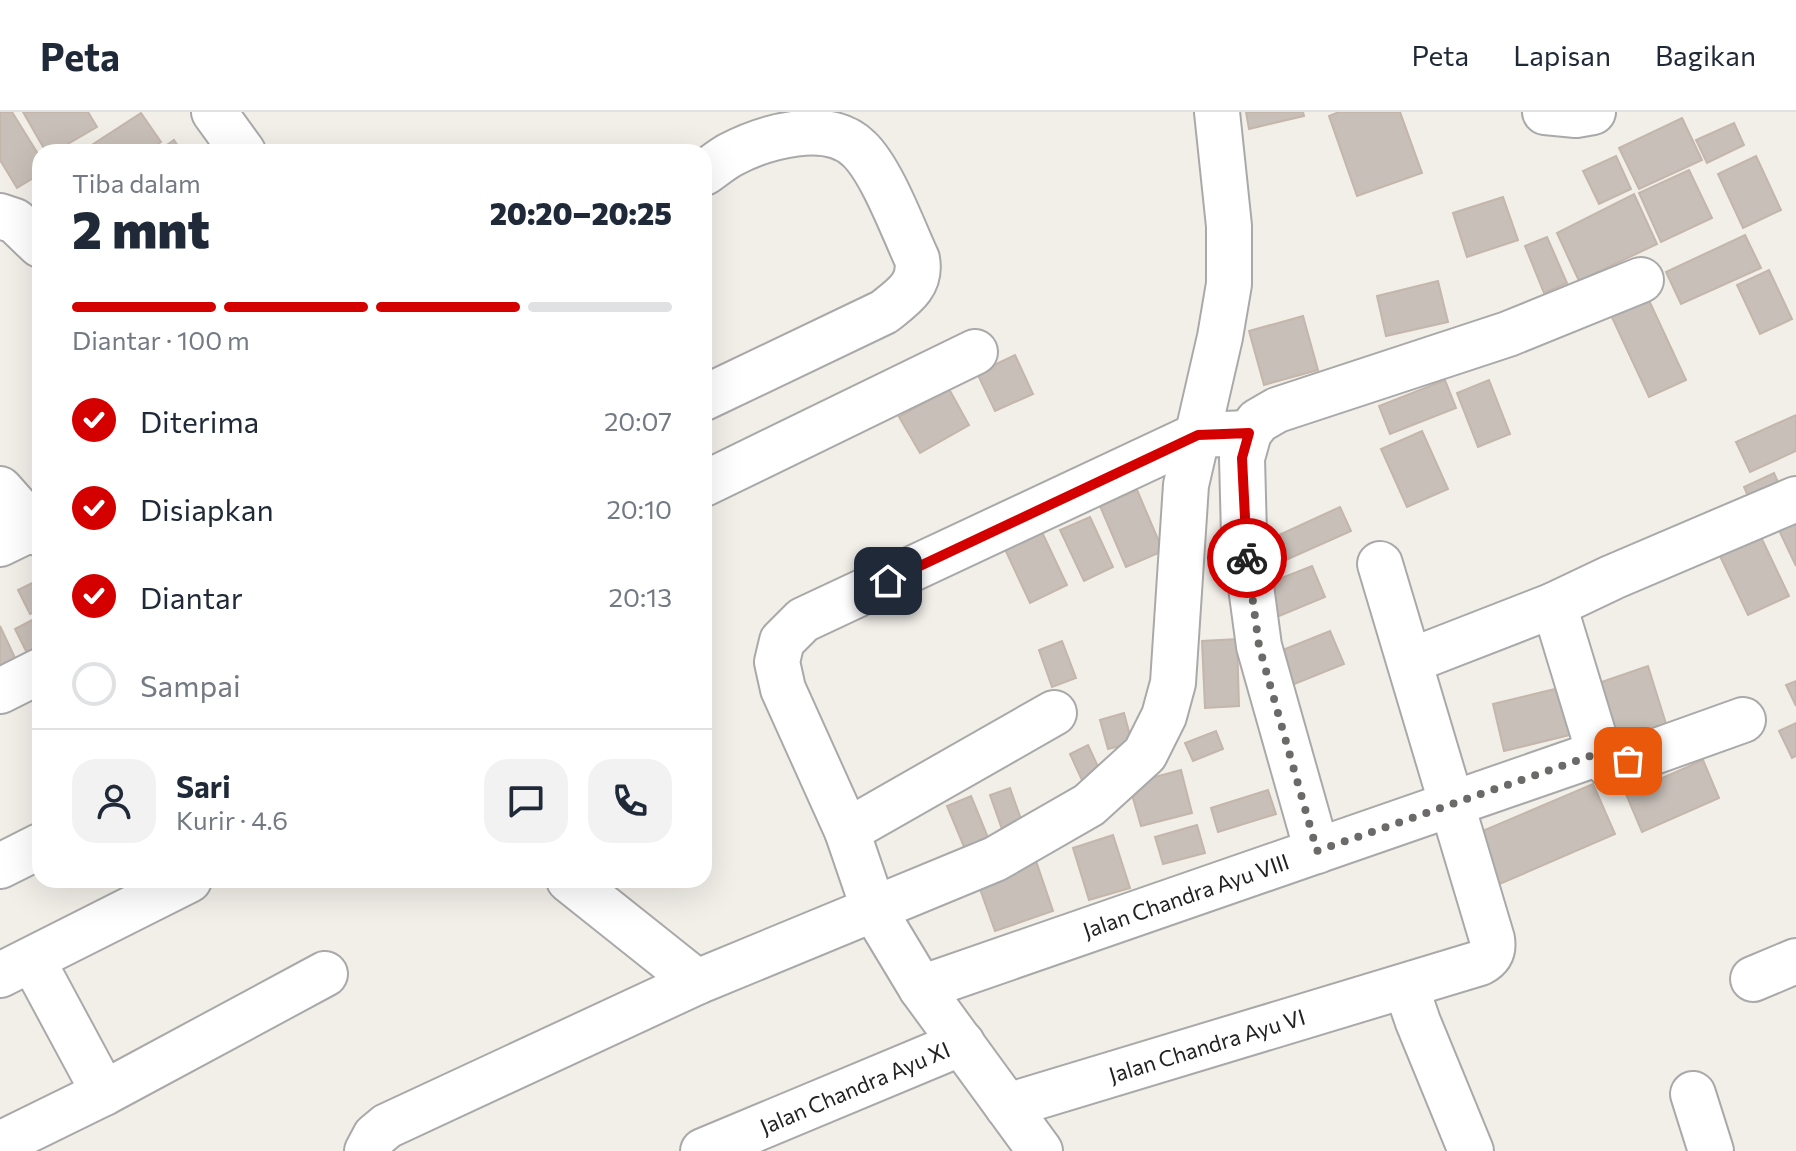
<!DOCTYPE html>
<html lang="id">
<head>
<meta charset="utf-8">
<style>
	body { margin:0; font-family:Commissioner,sans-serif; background:#f2f2f3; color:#1f2937; height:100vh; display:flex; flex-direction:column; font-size:30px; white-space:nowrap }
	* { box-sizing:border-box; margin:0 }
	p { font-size:26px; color:#747a83 }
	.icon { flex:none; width:44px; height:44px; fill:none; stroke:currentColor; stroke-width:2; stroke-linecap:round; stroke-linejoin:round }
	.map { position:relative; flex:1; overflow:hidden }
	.sheet { position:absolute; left:32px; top:32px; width:680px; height:744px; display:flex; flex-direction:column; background:#fff; border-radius:24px; box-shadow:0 8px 32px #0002 }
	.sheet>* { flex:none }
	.pin { position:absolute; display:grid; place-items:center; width:68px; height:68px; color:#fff; margin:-34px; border-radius:16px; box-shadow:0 4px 12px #0006 }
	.courier { position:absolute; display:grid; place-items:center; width:80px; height:80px; margin:-40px; border:6px solid #d40000; border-radius:50%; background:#fff; color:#222; box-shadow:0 2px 10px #0007 }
	.head em { font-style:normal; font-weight:800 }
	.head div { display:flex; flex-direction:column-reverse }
	.head { display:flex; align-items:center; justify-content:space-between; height:136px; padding:0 40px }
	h1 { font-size:52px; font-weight:800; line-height:60px }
	.bar { display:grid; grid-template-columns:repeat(4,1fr); gap:12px 8px; align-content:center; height:96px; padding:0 40px }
	.bar i { height:10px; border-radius:6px; background:#e0e1e3 }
	.bar .active { background:#d40000 }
	.bar p { grid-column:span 4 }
	.line { display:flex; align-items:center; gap:20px; padding:0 40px; border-top:2px solid #e0e1e3 }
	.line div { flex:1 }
	.round { display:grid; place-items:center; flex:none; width:84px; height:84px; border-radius:24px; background:#f2f2f3 }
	ol { padding:0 40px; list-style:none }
	li { display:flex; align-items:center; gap:24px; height:88px }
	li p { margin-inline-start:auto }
	li .icon { padding:8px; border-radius:50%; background:#d40000; color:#fff; stroke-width:4 }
	li:last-child { color:#747a83 }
	li i { width:44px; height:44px; border:4px solid #e0e1e3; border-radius:50% }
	header { display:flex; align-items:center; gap:48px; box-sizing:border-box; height:112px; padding:0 40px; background:#fff; border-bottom:2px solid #e0e1e3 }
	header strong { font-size:38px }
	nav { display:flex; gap:44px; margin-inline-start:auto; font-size:28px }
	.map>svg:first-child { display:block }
</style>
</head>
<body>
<header>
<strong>Peta</strong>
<nav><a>Peta</a><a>Lapisan</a><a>Bagikan</a></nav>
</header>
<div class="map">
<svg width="1796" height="1039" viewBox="0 0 1796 1039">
	<rect width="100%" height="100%" fill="#f2efe9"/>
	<g fill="#c7bfb8" stroke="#c4b6ab" stroke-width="2">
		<path d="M 0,0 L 12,0 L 40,45 L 40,62 L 17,76 L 0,48 Z"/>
		<path d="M 23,0 L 88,0 L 97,15 L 54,40 L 46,40 Z"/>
		<path d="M 1246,0 L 1303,0 L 1304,4 L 1249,17 Z"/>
		<path d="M 1339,0 L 1400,0 L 1422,61 L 1357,84 L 1329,4 Z"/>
		<path d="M 141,1 L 161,30 L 146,40 L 81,40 Z"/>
		<path d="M 1682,6 L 1702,48 L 1639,77 L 1619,36 Z"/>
		<path d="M 1734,11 L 1744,33 L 1707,51 L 1696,28 Z"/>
		<path d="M 174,28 L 182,40 L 157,40 Z"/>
		<path d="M 1616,44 L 1631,77 L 1599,92 L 1583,59 Z"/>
		<path d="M 1756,44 L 1781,98 L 1743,116 L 1718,62 Z"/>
		<path d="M 1689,58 L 1712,106 L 1661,130 L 1639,81 Z"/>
		<path d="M 1634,82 L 1657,132 L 1579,169 L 1557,121 Z"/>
		<path d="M 1503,85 L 1518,128 L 1467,145 L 1453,101 Z"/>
		<path d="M 1745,123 L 1761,156 L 1681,192 L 1666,160 Z"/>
		<path d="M 1547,125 L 1567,171 L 1544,181 L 1525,134 Z"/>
		<path d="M 1769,158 L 1792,207 L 1760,222 L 1737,173 Z"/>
		<path d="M 1438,169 L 1448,210 L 1386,224 L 1377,184 Z"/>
		<path d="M 1646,182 L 1686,268 L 1649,285 L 1609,199 Z"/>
		<path d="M 1303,204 L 1318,258 L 1264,273 L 1249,219 Z"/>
		<path d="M 1015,243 L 1033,282 L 995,299 L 977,261 Z"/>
		<path d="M 1445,268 L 1456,296 L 1390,322 L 1379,294 Z"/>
		<path d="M 1489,268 L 1510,322 L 1478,335 L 1457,281 Z"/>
		<path d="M 949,277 L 969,313 L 920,341 L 899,305 Z"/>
		<path d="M 1796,303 L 1796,339 L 1750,360 L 1736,330 Z"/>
		<path d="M 1422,319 L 1448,377 L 1407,395 L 1381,337 Z"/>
		<path d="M 1774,361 L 1781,377 L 1751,391 L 1744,375 Z"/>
		<path d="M 1137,378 L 1163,439 L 1126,455 L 1100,394 Z"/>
		<path d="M 1340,395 L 1351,419 L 1277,452 L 1266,429 Z"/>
		<path d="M 1796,402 L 1796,454 L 1776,412 Z"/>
		<path d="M 1090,405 L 1113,455 L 1084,469 L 1060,418 Z"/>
		<path d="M 1040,416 L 1067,473 L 1030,491 L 1003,433 Z"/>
		<path d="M 1760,423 L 1789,484 L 1748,503 L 1719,442 Z"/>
		<path d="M 1312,454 L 1325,485 L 1272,507 L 1259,475 Z"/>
		<path d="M 40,467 L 40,498 L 30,502 L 18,478 Z"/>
		<path d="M 40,504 L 40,542 L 30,547 L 15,517 Z"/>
		<path d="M 0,514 L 17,550 L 0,558 Z"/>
		<path d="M 1330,519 L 1344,552 L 1282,577 L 1268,544 Z"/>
		<path d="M 1237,527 L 1239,594 L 1205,596 L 1202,529 Z"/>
		<path d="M 1062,529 L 1076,566 L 1052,575 L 1039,538 Z"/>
		<path d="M 1648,554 L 1668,618 L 1616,635 L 1596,572 Z"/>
		<path d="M 1796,569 L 1796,594 L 1786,573 Z"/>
		<path d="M 1563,575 L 1574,622 L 1504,639 L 1493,592 Z"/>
		<path d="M 1124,601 L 1132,631 L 1108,637 L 1100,608 Z"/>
		<path d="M 1796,611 L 1796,644 L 1792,646 L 1779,619 Z"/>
		<path d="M 1216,619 L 1223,637 L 1193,649 L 1185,631 Z"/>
		<path d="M 1088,633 L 1105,670 L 1087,679 L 1070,642 Z"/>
		<path d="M 1703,648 L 1719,686 L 1642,720 L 1626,682 Z"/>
		<path d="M 1181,658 L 1192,701 L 1141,714 L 1129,672 Z"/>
		<path d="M 1593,672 L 1615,722 L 1488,777 L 1466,726 Z"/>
		<path d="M 1010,676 L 1023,713 L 1003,720 L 990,683 Z"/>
		<path d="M 1268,678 L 1276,702 L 1218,720 L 1211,696 Z"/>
		<path d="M 971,684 L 991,733 L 967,742 L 947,694 Z"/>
		<path d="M 1197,713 L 1205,741 L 1163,752 L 1155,725 Z"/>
		<path d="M 1113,723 L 1130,776 L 1089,788 L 1073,736 Z"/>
		<path d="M 1034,743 L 1053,799 L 995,819 L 975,763 Z"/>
	</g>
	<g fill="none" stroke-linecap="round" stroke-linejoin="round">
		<defs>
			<g id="minor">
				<path d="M 214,0 L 243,40"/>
				<path d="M 1545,0 L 1576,3 L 1593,0"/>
				<path d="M 704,61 C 713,55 721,48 730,43 C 764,25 828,6 859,37 C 882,59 903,117 917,147 C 922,173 903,185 884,200 L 704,286"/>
				<path d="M 0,104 L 15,109 L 40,133"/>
				<path d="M 704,372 L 975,240"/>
				<path d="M 0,377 L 40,422"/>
				<path d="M 0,432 L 33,416"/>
				<path d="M 1410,549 L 1554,493"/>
				<path d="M 0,579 L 40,559"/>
				<path d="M 1599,641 L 1608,652 L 1620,652 L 1743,608"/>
				<path d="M 847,719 L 1054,601"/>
				<path d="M 1317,739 L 1259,534 L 1244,423 L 1242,346 L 1249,321 L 1258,309 L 1277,298 L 1508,222 L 1641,168"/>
				<path d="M 0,754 L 40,734"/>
				<path d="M 569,768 L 697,870"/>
				<path d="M 33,849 L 104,981 L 325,862"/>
				<path d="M 0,863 L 189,768"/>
				<path d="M 1753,867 L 1796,849"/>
				<path d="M 1406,875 L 1418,910 L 1471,1039"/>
				<path d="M 921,876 L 1599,641 L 1554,493 L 1613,465 L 1796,387"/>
				<path d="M 1693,982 L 1711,1039"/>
				<path d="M 1007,994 L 1480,851 C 1491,845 1494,839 1492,827 L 1380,452"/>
				<path d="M 0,1032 L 104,981"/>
				<path d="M 367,1039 L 375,1024 L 387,1014 L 697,870 L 995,747 L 1089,693 L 1145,642 L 1164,604 L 1173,571 L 1186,373 L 1220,225 L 1229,172 L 1229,114 L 1217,0"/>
				<path d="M 703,1039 L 962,931"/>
				<path d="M 1040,1039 L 921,876 L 874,798 L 847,719 L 783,577 L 777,550 L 782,529 L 803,508 L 1198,323 L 1249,321"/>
			</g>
		</defs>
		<use href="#minor" stroke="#a9a9a9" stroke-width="48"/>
		<use href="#minor" stroke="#fff" stroke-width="44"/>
	</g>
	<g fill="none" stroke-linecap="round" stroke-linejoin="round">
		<path stroke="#6b6a68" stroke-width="8" stroke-dasharray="0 14.4" d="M 1247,446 L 1259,534 L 1317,739 L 1599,641 C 1608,653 1614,655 1628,649"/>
		<path stroke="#d40000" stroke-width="10" d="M 888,469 L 1198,323 L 1249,321 L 1242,346 L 1247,446"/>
	</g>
	<g text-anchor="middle" stroke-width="6" stroke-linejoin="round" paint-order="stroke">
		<g font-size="22" fill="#222" stroke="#fff">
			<text transform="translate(1186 784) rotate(-19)" y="8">Jalan Chandra Ayu VIII</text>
			<text transform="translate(1207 934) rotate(-17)" y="8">Jalan Chandra Ayu VI</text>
			<text transform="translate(855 976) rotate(-23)" y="8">Jalan Chandra Ayu XI</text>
		</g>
	</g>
</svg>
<div class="pin" style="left:1628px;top:649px;background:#ea580c"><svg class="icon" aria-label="bag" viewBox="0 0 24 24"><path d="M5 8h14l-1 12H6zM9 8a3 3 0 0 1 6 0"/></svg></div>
<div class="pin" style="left:888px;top:469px;background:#1f2937"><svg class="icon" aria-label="home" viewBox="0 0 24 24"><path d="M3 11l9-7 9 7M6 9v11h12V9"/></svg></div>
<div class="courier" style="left:1247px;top:446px"><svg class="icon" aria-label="bike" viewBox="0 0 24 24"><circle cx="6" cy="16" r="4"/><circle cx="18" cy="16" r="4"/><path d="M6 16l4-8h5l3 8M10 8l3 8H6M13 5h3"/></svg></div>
<section class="sheet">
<div class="head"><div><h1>2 mnt</h1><p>Tiba dalam</p></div><em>20:20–20:25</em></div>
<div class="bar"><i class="active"></i><i class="active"></i><i class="active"></i><i></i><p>Diantar · 100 m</p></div>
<ol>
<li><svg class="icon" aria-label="check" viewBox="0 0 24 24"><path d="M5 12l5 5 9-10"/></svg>Diterima<p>20:07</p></li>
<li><svg class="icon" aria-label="check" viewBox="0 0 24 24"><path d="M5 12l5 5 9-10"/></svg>Disiapkan<p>20:10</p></li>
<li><svg class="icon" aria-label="check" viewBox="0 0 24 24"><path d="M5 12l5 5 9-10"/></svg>Diantar<p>20:13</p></li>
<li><i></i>Sampai</li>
</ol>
<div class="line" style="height:144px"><a class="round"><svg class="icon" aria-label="person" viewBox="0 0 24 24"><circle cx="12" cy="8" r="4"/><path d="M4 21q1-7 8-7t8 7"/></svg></a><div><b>Sari</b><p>Kurir · 4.6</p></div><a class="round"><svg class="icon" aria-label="chat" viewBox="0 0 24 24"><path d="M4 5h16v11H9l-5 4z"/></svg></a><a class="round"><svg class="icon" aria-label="phone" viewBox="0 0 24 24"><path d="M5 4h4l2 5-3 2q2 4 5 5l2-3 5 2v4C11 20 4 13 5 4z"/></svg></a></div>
</section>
</div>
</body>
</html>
